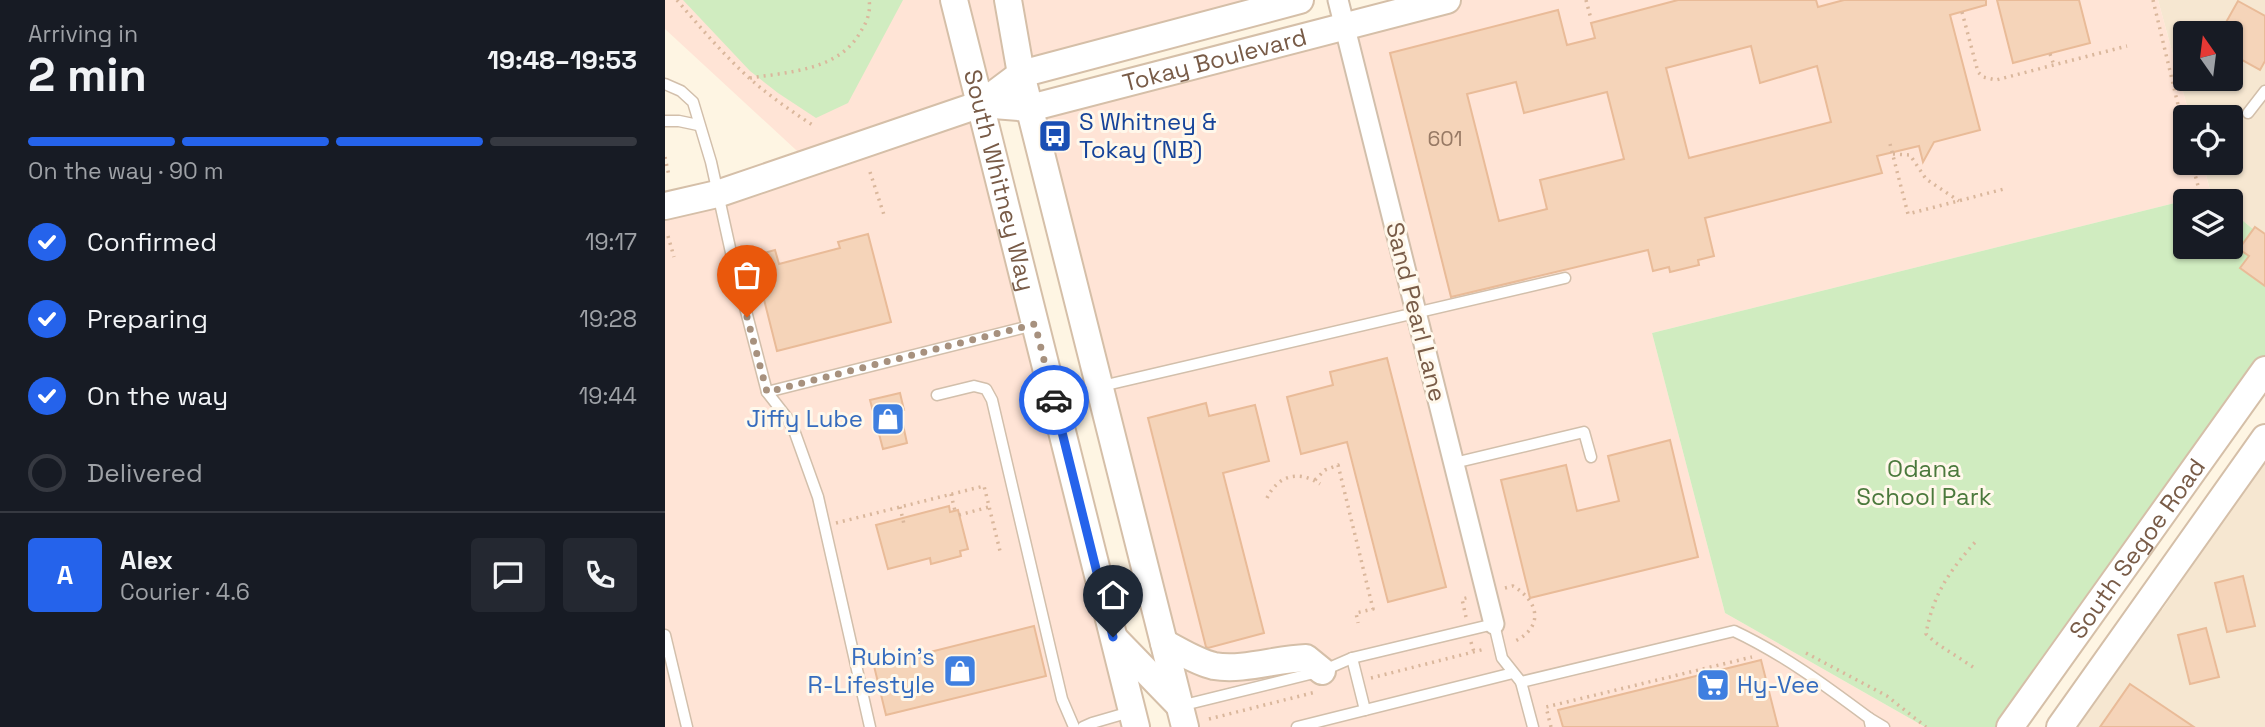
<!DOCTYPE html>
<html lang="en">
<head>
<meta charset="utf-8">
<style>
	body { margin:0; font-family:"Space Grotesk",sans-serif; background:#242831; color:#f1f3f6; height:100vh; display:flex; flex-direction:column; font-size:26px; white-space:nowrap }
	* { box-sizing:border-box; margin:0 }
	p { font-size:23px; color:#9ea1a6 }
	.icon { flex:none; width:38px; height:38px; fill:none; stroke:currentColor; stroke-width:2; stroke-linecap:round; stroke-linejoin:round }
	.map { position:relative; flex:1; overflow:hidden }
	.panel { display:flex; flex-direction:column; background:#171b24; width:665px }
	.panel>* { flex:none }
	.needle { width:46px; rotate:346deg }
	.tools { position:absolute; left:1508px; top:21px; display:grid; gap:14px }
	.tools a { display:grid; place-items:center; width:70px; height:70px; border-radius:7px; background:#171b24; box-shadow:0 2px 5px #0004; font-size:35px }
	.pin { position:absolute; display:grid; place-items:center; width:60px; height:60px; color:#fff; margin:-72px -30px; border-radius:50% 50% 50% 0; rotate:-45deg; box-shadow:0 0 7px #0007 }
	.pin .icon { rotate:45deg }
	.courier { position:absolute; display:grid; place-items:center; width:70px; height:70px; margin:-35px; border:5px solid #2563eb; border-radius:50%; background:#fff; color:#222; box-shadow:0 2px 9px #0007 }
	.summary em { font-style:normal; font-weight:700 }
	.summary div { display:flex; flex-direction:column-reverse }
	.summary { display:flex; align-items:center; justify-content:space-between; height:119px; padding:0 28px }
	h1 { font-size:46px; font-weight:700; line-height:52px }
	.bar { display:grid; grid-template-columns:repeat(4,1fr); gap:10px 7px; align-content:center; height:84px; padding:0 28px }
	.bar i { height:9px; border-radius:5px; background:#363941 }
	.bar .active { background:#2563eb }
	.bar p { grid-column:span 4 }
	.line { display:flex; align-items:center; gap:18px; padding:0 28px; border-top:2px solid #363941 }
	.line div { flex:1 }
	.round { display:grid; place-items:center; flex:none; width:74px; height:74px; border-radius:7px; background:#242831 }
	ol { padding:0 28px; list-style:none }
	li { display:flex; align-items:center; gap:21px; height:77px }
	li p { margin-inline-start:auto }
	li .icon { padding:7px; border-radius:50%; background:#2563eb; color:#fff; stroke-width:4 }
	li:last-child { color:#9ea1a6 }
	li i { width:38px; height:38px; border:4px solid #363941; border-radius:50% }
	main { display:flex; flex:1; min-height:0 }
	.map>svg:first-child { display:block }
</style>
</head>
<body>
<main>
<section class="panel">
<div class="summary"><div><h1>2 min</h1><p>Arriving in</p></div><em>19:48–19:53</em></div>
<div class="bar"><i class="active"></i><i class="active"></i><i class="active"></i><i></i><p>On the way · 90 m</p></div>
<ol>
<li><svg class="icon" aria-label="check" viewBox="0 0 24 24"><path d="M5 12l5 5 9-10"/></svg>Confirmed<p>19:17</p></li>
<li><svg class="icon" aria-label="check" viewBox="0 0 24 24"><path d="M5 12l5 5 9-10"/></svg>Preparing<p>19:28</p></li>
<li><svg class="icon" aria-label="check" viewBox="0 0 24 24"><path d="M5 12l5 5 9-10"/></svg>On the way<p>19:44</p></li>
<li><i></i>Delivered</li>
</ol>
<div class="line" style="height:126px"><b class="round" style="background:#2563eb;color:#fff">A</b><div><b>Alex</b><p>Courier · 4.6</p></div><a class="round"><svg class="icon" aria-label="chat" viewBox="0 0 24 24"><path d="M4 5h16v11H9l-5 4z"/></svg></a><a class="round"><svg class="icon" aria-label="phone" viewBox="0 0 24 24"><path d="M5 4h4l2 5-3 2q2 4 5 5l2-3 5 2v4C11 20 4 13 5 4z"/></svg></a></div>
</section>
<div class="map">
<svg width="1600" height="727" viewBox="0 0 1600 727">
	<rect width="100%" height="100%" fill="#fef5e3"/>
	<g fill="#f6e7d1" fill-rule="evenodd">
		<path d="M 1493,0 L 1600,0 L 1600,239 L 1566,211 L 1566,201 L 1555,201 L 1546,194 L 1538,163 L 1566,163 L 1566,117 L 1525,117 ZM 1521,33 L 1566,33 L 1566,79 L 1521,79 Z"/>
		<path d="M 1600,460 L 1600,727 L 1394,727 L 1491,590 L 1497,610 Z"/>
	</g>
	<g fill="#ffe4d6">
		<path d="M 0,0 L 635,0 L 357,74 L 316,110 L 471,727 L 0,727 L 0,206 L 144,162 L 0,29 Z"/>
		<path d="M 782,0 L 1493,0 L 1525,117 L 1521,117 L 1521,163 L 1538,163 L 1546,194 L 987,333 L 1060,613 L 1260,727 L 520,727 L 365,108 Z"/>
	</g>
	<g fill="#d0ecc0">
		<path d="M 18,0 L 238,0 L 183,103 L 151,118 L 113,93 L 85,71 Z"/>
		<path d="M 1546,194 L 1555,201 L 1521,201 L 1521,247 L 1566,247 L 1566,211 L 1600,239 L 1600,370 L 1345,727 L 1260,727 L 1060,613 L 987,333 Z"/>
	</g>
	<g fill="#f5d4b9" stroke="#e9bb98" stroke-width="2" fill-rule="evenodd">
		<path d="M 1013,0 L 1151,0 L 1153,7 L 1179,0 L 1321,0 L 1321,5 L 1285,15 L 1315,130 L 1269,142 L 1258,162 L 1254,146 L 1212,156 L 1217,173 L 1040,218 L 1049,256 L 1033,260 L 1034,265 L 1005,272 L 1004,267 L 988,271 L 983,250 L 786,297 L 725,53 L 893,10 L 902,45 L 930,38 L 926,23 ZM 1086,46 L 1095,83 L 1152,66 L 1166,122 L 1024,158 L 1001,68 ZM 851,82 L 859,113 L 942,92 L 959,159 L 875,180 L 882,209 L 834,221 L 802,94 Z"/>
		<path d="M 1332,0 L 1414,0 L 1425,43 L 1348,63 Z"/>
		<path d="M 1573,1 L 1600,16 L 1600,61 L 1595,70 L 1566,54 L 1566,33 L 1555,33 Z"/>
		<path d="M 1590,227 L 1600,234 L 1600,286 L 1575,268 L 1584,256 L 1574,249 Z"/>
		<path d="M 203,234 L 226,322 L 112,351 L 88,256 L 110,250 L 114,264 L 175,248 L 173,242 Z"/>
		<path d="M 722,358 L 781,587 L 723,602 L 682,442 L 636,454 L 622,397 L 668,385 L 665,372 Z"/>
		<path d="M 235,393 L 239,410 L 235,411 L 242,443 L 218,449 L 205,400 Z"/>
		<path d="M 541,403 L 544,416 L 590,405 L 604,461 L 558,473 L 599,633 L 543,648 L 541,647 L 483,418 Z"/>
		<path d="M 1005,440 L 1033,557 L 865,598 L 836,480 L 901,465 L 912,511 L 954,501 L 943,456 Z"/>
		<path d="M 284,506 L 285,512 L 293,510 L 303,549 L 295,551 L 296,556 L 266,564 L 265,558 L 223,569 L 211,525 Z"/>
		<path d="M 1578,576 L 1590,626 L 1562,632 L 1550,583 Z"/>
		<path d="M 369,626 L 381,676 L 221,715 L 209,666 Z"/>
		<path d="M 1541,628 L 1554,677 L 1525,684 L 1513,635 Z"/>
		<path d="M 1096,660 L 1113,727 L 898,727 L 893,710 Z"/>
		<path d="M 1465,684 L 1480,694 L 1529,727 L 1435,727 Z"/>
	</g>
	<g fill="none" stroke-linecap="round" stroke-linejoin="round">
		<defs>
			<g id="lane">
				<path d="M 0,84 L 16,91 L 28,102 L 46,162 L 67,257 L 102,392 L 123,419 L 130,433 L 153,497 L 205,727"/>
				<path d="M 1583,113 L 1600,91"/>
				<path d="M 0,121 L 14,121 L 33,125"/>
				<path d="M 437,386 L 900,278"/>
				<path d="M 102,392 L 369,325"/>
				<path d="M 272,395 L 309,386 L 321,389 L 327,400 L 397,699 L 409,727"/>
				<path d="M 789,463 L 919,432 L 926,457"/>
				<path d="M 0,635 L 22,727"/>
				<path d="M 687,658 L 700,710"/>
				<path d="M 856,682 L 1069,631 C 1118,654 1161,686 1204,718 L 1206,727"/>
				<path d="M 515,706 L 657,671 L 687,658 L 829,624 L 837,658 L 856,682 L 868,727"/>
				<path d="M 1204,718 L 1219,727"/>
				<path d="M 418,727 L 427,723 L 465,712"/>
				<path d="M 632,727 L 848,673"/>
			</g>
			<path id="street" d="M 673,0 L 829,624"/>
			<g id="secondary">
				<path id="s1" d="M 289,0 L 471,727"/>
				<path d="M 343,0 L 356,74 L 520,727"/>
				<path id="s2" d="M 316,104 L 365,108 L 782,0"/>
				<path d="M 0,206 L 52,194 L 316,104 L 356,74 L 635,0"/>
				<path d="M 450,639 L 514,705"/>
				<path d="M 499,643 C 515,651 531,662 549,666 C 578,671 611,659 641,658 L 657,671"/>
				<path id="s3" d="M 1345,727 L 1600,370"/>
				<path d="M 1395,727 L 1600,438"/>
			</g>
		</defs>
		<use href="#lane" stroke="#d2bfab" stroke-width="13"/>
		<use href="#street" stroke="#d2bfab" stroke-width="23"/>
		<use href="#secondary" stroke="#d5bfa8" stroke-width="30"/>
		<g stroke="#dab79c" stroke-width="3.5" stroke-dasharray="2 5" stroke-linecap="butt">
			<path d="M 12,0 C 34,26 57,53 83,77 C 103,95 126,111 149,126"/>
			<path d="M 921,0 L 926,19"/>
			<path d="M 1488,0 L 1521,138"/>
			<path d="M 1297,12 L 1313,72 L 1318,77 L 1331,80 L 1462,46"/>
			<path d="M 1385,54 L 1389,65"/>
			<path d="M 85,78 C 125,72 175,70 196,31 C 202,22 206,11 204,0"/>
			<path d="M 1225,144 L 1243,214 L 1339,189"/>
			<path d="M 1228,154 L 1245,155 L 1261,179 L 1294,201"/>
			<path d="M 0,157 L 4,176"/>
			<path d="M 1527,163 L 1537,201"/>
			<path d="M 205,172 L 220,218"/>
			<path d="M 3,236 L 9,257"/>
			<path d="M 1547,256 L 1547,247"/>
			<path d="M 650,480 L 660,470 L 673,465 L 708,609 L 691,613 L 693,623"/>
			<path d="M 286,494 L 290,511"/>
			<path d="M 602,498 C 613,475 634,470 655,484"/>
			<path d="M 235,507 L 239,524"/>
			<path d="M 294,515 L 324,507"/>
			<path d="M 171,523 L 319,486 L 335,551"/>
			<path d="M 840,588 L 848,586 C 875,602 879,628 848,642"/>
			<path d="M 801,617 L 797,599 L 805,597"/>
			<path d="M 806,642 L 809,652"/>
			<path d="M 1141,653 L 1222,696 L 1261,727"/>
			<path d="M 1308,667 L 1271,643 L 1261,634 C 1268,593 1286,569 1313,539"/>
			<path d="M 706,678 L 820,649"/>
			<path d="M 544,719 L 651,692"/>
			<path d="M 886,727 L 881,707 L 1087,657"/>
		</g>
		<use href="#lane" stroke="#fff" stroke-width="10"/>
		<use href="#street" stroke="#fff" stroke-width="19"/>
		<use href="#secondary" stroke="#fff" stroke-width="26"/>
	</g>
	<g fill="none" stroke-linecap="round" stroke-linejoin="round">
		<path stroke="#a7917e" stroke-width="7" stroke-dasharray="0 12.6" d="M 82,317 L 102,392 L 370,324 L 389,400"/>
		<path stroke="#2563eb" stroke-width="9" d="M 389,400 L 448,637"/>
	</g>
	<defs>
		<symbol id="bus-square" viewBox="-11 -11 22 22"><rect x="-9" y="-9" width="18" height="18" rx="4" fill="#1a4fb4" stroke="#fff8eb"/><path d="M-5-6H5V4H4V6H2V4H-2V6H-4V4H-5ZM-3.5-4V0h7V-4ZM-3.5 1.2v1.5H-2V1.2ZM2 1.2v1.5H3.5V1.2Z" fill="#fff"/></symbol>
		<symbol id="shop-square" viewBox="-11 -11 22 22"><rect x="-9" y="-9" width="18" height="18" rx="4" fill="#3f7fe0" stroke="#fff8eb"/><path d="M-5-2.5h2.3a2.7 3.5 0 0 1 5.4 0H5L5.5 6h-11ZM-1.5-2.5h3a1.5 2.3 0 0 0-3 0Z" fill="#fff"/></symbol>
		<symbol id="supermarket-square" viewBox="-11 -11 22 22"><rect x="-9" y="-9" width="18" height="18" rx="4" fill="#3f7fe0" stroke="#fff8eb"/><path d="M-6-5.5h2.5l.6 2H6L4.5 2H-2.5L-4.4-4H-6ZM-1.5 3.2a1.3 1.3 0 1 0 .1 0ZM3 3.2a1.3 1.3 0 1 0 .1 0Z" fill="#fff"/></symbol>
	</defs>
	<g fill-rule="evenodd">
		<use href="#bus-square" x="371" y="117" width="38" height="38"/>
		<use href="#shop-square" x="204" y="400" width="38" height="38"/>
		<use href="#shop-square" x="276" y="652" width="38" height="38"/>
		<use href="#supermarket-square" x="1029" y="666" width="38" height="38"/>
	</g>
	<g text-anchor="middle" stroke-width="6" stroke-linejoin="round" paint-order="stroke">
		<g font-size="21" fill="#977964">
			<text x="780" y="146">601</text>
		</g>
		<g font-size="24" fill="#785b47" stroke="#fff8eb">
			<text dy="8" stroke="none"><textPath href="#s2" startOffset="240">Tokay Boulevard</textPath></text>
			<text dy="8" stroke="none"><textPath href="#s1" startOffset="186">South Whitney Way</textPath></text>
			<text transform="translate(751 312) rotate(76)" y="8">Sand Pearl Lane</text>
			<text dy="8" stroke="none"><textPath href="#s3" startOffset="219">South Segoe Road</textPath></text>
		</g>
		<g font-size="24" fill="#164399" stroke="#fff8eb" text-anchor="start">
			<text x="414" y="130">S Whitney &amp;<tspan x="414" dy="28">Tokay (NB)</tspan></text>
		</g>
		<g font-size="24" fill="#366cbe" stroke="#fff8eb" text-anchor="end">
			<text x="198" y="427">Jiffy Lube</text>
			<text x="270" y="665">Rubin's<tspan x="270" dy="28">R-Lifestyle</tspan></text>
			<text x="1072" y="693" text-anchor="start">Hy-Vee</text>
		</g>
		<g font-size="24" fill="#4b793c" stroke="#fff8eb">
			<text x="1259" y="477">Odana<tspan x="1259" dy="28">School Park</tspan></text>
		</g>
	</g>
</svg>
<div class="tools">
<a><svg class="needle" viewBox="-14 -14 28 28"><path d="M0-13l5 13h-10z" fill="#e53935"/><path d="M0 13l5-13h-10z" fill="#9ea1a6"/></svg></a>
<a><svg class="icon" aria-label="locate" viewBox="0 0 24 24"><circle cx="12" cy="12" r="6"/><path d="M12 2v4M12 18v4M2 12h4M18 12h4"/></svg></a>
<a><svg class="icon" aria-label="layers" viewBox="0 0 24 24"><path d="M12 4l9 5-9 5-9-5zM3 14l9 5 9-5"/></svg></a>
</div>
<div class="pin" style="left:82px;top:317px;background:#ea580c"><svg class="icon" aria-label="bag" viewBox="0 0 24 24"><path d="M5 8h14l-1 12H6zM9 8a3 3 0 0 1 6 0"/></svg></div>
<div class="pin" style="left:448px;top:637px;background:#1f2937"><svg class="icon" aria-label="home" viewBox="0 0 24 24"><path d="M3 11l9-7 9 7M6 9v11h12V9"/></svg></div>
<div class="courier" style="left:389px;top:400px"><svg class="icon" aria-label="car" viewBox="0 0 24 24"><path d="M5 17H2v-5l4-1 3-4h7l3 4 3 1v5h-3M9 17h6M6 11h13"/><circle cx="7" cy="17" r="2"/><circle cx="17" cy="17" r="2"/></svg></div>
</div>
</main>
</body>
</html>
